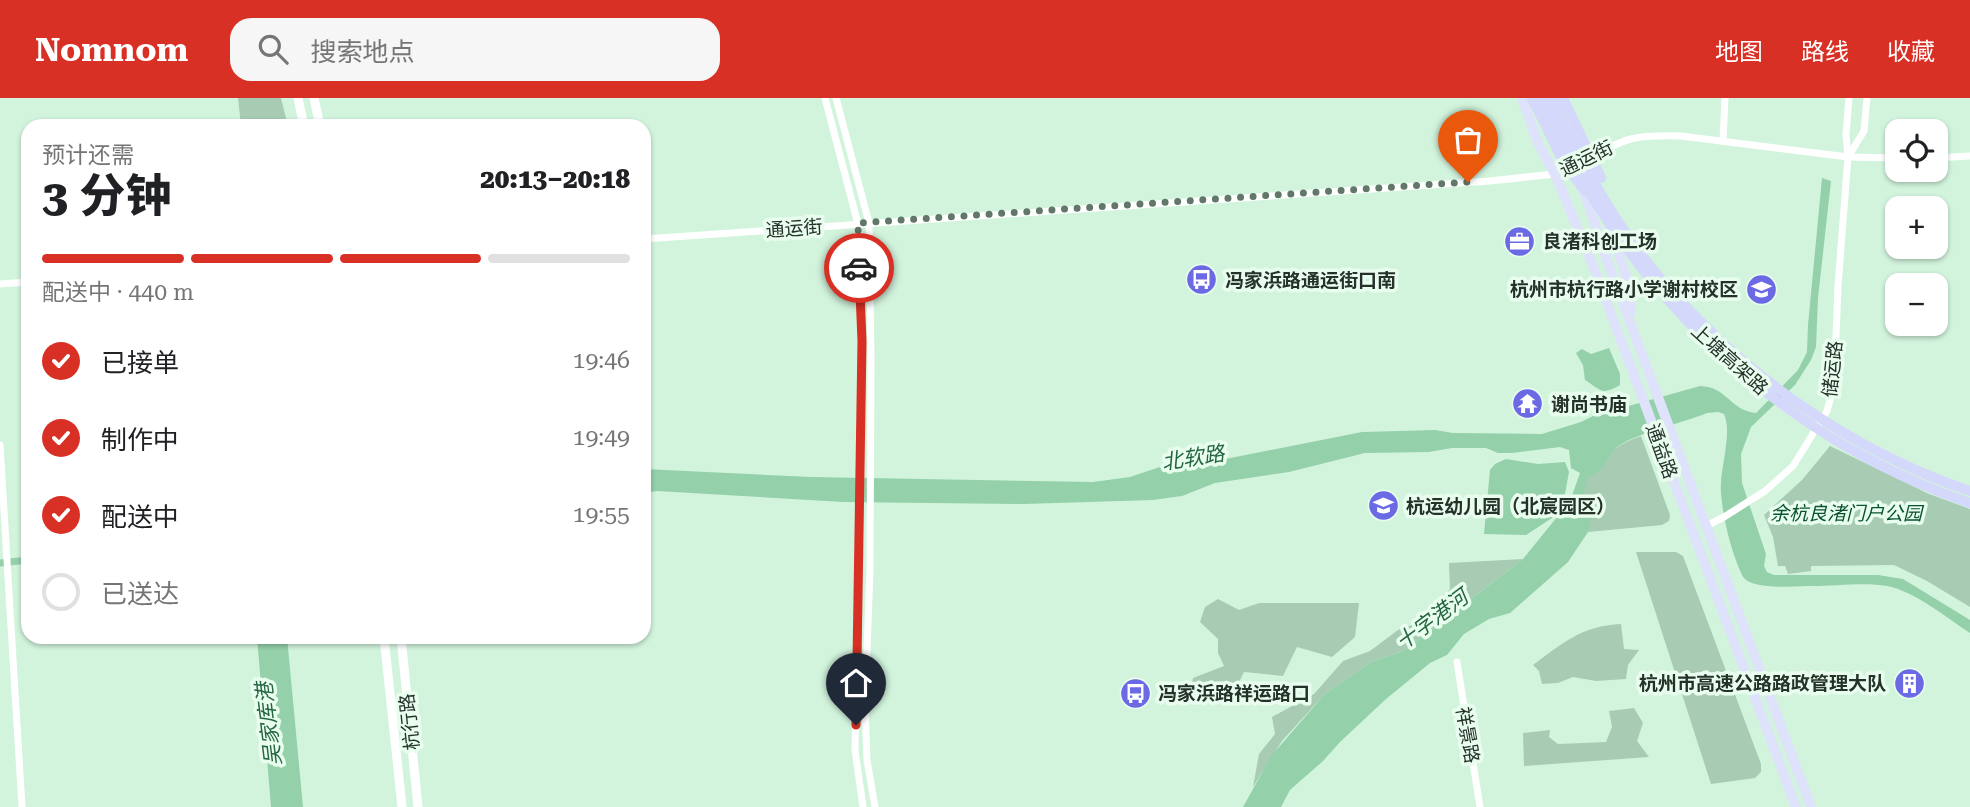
<!DOCTYPE html>
<html lang="zh">
<head>
<meta charset="utf-8">
<style>
	body { margin:0; font-family:"Roboto Serif","Noto Sans SC",serif; background:#f6f6f6; color:#202124; height:100vh; display:flex; flex-direction:column; font-size:26px; white-space:nowrap }
	* { box-sizing:border-box; margin:0 }
	p { font-size:23px; color:#757577 }
	.icon { flex:none; width:38px; height:38px; fill:none; stroke:currentColor; stroke-width:2; stroke-linecap:round; stroke-linejoin:round }
	.map { position:relative; flex:1; overflow:hidden }
	.side { position:absolute; left:21px; top:21px; width:630px; height:525px; display:flex; flex-direction:column; background:#fff; border-radius:21px; box-shadow:0 2px 5px #0004 }
	.side>* { flex:none }
	.fabs { position:absolute; left:1885px; top:21px; display:grid; gap:14px }
	.fabs a { display:grid; place-items:center; width:63px; height:63px; border-radius:14px; background:#fff; box-shadow:0 2px 5px #0004; font-size:35px }
	.pin { position:absolute; display:grid; place-items:center; width:60px; height:60px; color:#fff; margin:-72px -30px; border-radius:50% 50% 50% 0; rotate:-45deg; box-shadow:0 0 7px #0007 }
	.pin .icon { rotate:45deg }
	.courier { position:absolute; display:grid; place-items:center; width:70px; height:70px; margin:-35px; border:5px solid #d93025; border-radius:50%; background:#fff; color:#222; box-shadow:0 2px 9px #0007 }
	.overview em { font-style:normal; font-weight:800 }
	.overview div { display:flex; flex-direction:column-reverse }
	.overview { display:flex; align-items:center; justify-content:space-between; height:119px; padding:0 21px }
	h1 { font-size:46px; font-weight:800; line-height:52px }
	.bar { display:grid; grid-template-columns:repeat(4,1fr); gap:10px 7px; align-content:center; height:84px; padding:0 21px }
	.bar i { height:9px; border-radius:5px; background:#e0e0e0 }
	.bar .active { background:#d93025 }
	.bar p { grid-column:span 4 }
	ol { padding:0 21px; list-style:none }
	li { display:flex; align-items:center; gap:21px; height:77px }
	li p { margin-inline-start:auto }
	li .icon { padding:7px; border-radius:50%; background:#d93025; color:#fff; stroke-width:4 }
	li:last-child { color:#757577 }
	li i { width:38px; height:38px; border:4px solid #e0e0e0; border-radius:50% }
	header { display:flex; align-items:center; gap:42px; box-sizing:border-box; height:98px; padding:0 35px; background:#d93025; color:#fff }
	header strong { font-size:33px }
	nav { display:flex; gap:38px; margin-inline-start:auto; font-size:24px }
	.search { width:490px; height:63px; background:#f6f6f6; display:flex; align-items:center; gap:18px; box-sizing:border-box; padding:0 24px; border-radius:21px; color:#757577; font-size:26px }
	.map>svg:first-child { display:block }
</style>
</head>
<body>
<header>
<strong>Nomnom</strong>
<div class="search"><svg class="icon" aria-label="search" viewBox="0 0 24 24"><circle cx="10" cy="10" r="6"/><path d="M15 15l6 6"/></svg>搜索地点</div>
<nav><a>地图</a><a>路线</a><a>收藏</a></nav>
</header>
<div class="map">
<svg width="1970" height="709" viewBox="0 0 1970 709">
	<rect width="100%" height="100%" fill="#d2f4dd"/>
	<g fill="#a7ccb3">
		<path d="M 238,0 L 281,0 L 288,28 L 241,28 Z"/>
		<path d="M 1641,338 L 1670,417 L 1669,423 L 1662,427 L 1588,434 C 1589,423 1582,419 1581,409 C 1577,374 1611,348 1641,338 Z"/>
		<path d="M 1830,348 L 1929,396 L 1970,411 L 1970,509 L 1927,483 L 1894,467 L 1811,468 L 1811,473 L 1788,476 L 1785,468 L 1778,468 L 1773,439 L 1764,417 L 1802,382 Z"/>
		<path d="M 1636,454 L 1676,454 L 1683,458 L 1761,666 L 1761,674 L 1755,680 L 1711,686 Z"/>
		<path d="M 1523,461 L 1404,553 L 1371,564 L 1324,597 L 1282,643 L 1253,689 L 1259,656 L 1275,636 L 1272,619 L 1314,596 L 1343,563 L 1370,553 L 1398,532 L 1426,522 L 1450,491 L 1449,465 Z"/>
		<path d="M 1218,501 L 1239,512 L 1259,505 L 1359,505 L 1355,539 L 1332,559 L 1297,549 L 1283,578 L 1244,574 L 1230,602 L 1197,604 L 1190,594 L 1193,580 L 1224,568 L 1218,555 L 1218,541 L 1200,524 L 1205,509 Z"/>
		<path d="M 1621,526 L 1624,551 L 1639,552 L 1628,567 L 1626,581 L 1596,583 L 1573,579 L 1558,585 L 1542,586 L 1539,573 L 1533,567 C 1564,544 1582,528 1621,526 Z"/>
		<path d="M 1634,610 L 1643,625 L 1637,643 L 1649,659 L 1524,668 L 1523,635 L 1550,632 L 1549,639 L 1558,646 L 1606,644 L 1612,629 L 1609,613 Z"/>
	</g>
	<g fill="#94d0a9">
		<path d="M 1822,80 L 1831,83 L 1818,200 L 1816,249 L 1811,262 L 1795,287 L 1751,329 L 1741,356 L 1742,385 L 1766,456 L 1764,468 L 1767,474 L 1774,477 L 1878,477 L 1903,481 L 1970,522 L 1970,535 C 1947,520 1914,493 1887,488 C 1865,484 1835,488 1812,488 C 1796,488 1749,493 1742,477 C 1731,453 1723,421 1721,395 C 1719,372 1733,336 1724,316 L 1718,314 L 1707,315 C 1683,325 1636,335 1617,349 C 1603,360 1609,372 1587,379 L 1582,407 L 1592,417 L 1588,434 L 1568,464 L 1510,515 L 1489,521 L 1464,536 L 1447,557 L 1430,565 L 1386,601 L 1340,644 L 1323,663 L 1290,692 L 1281,709 L 1243,709 L 1272,657 L 1324,597 L 1371,564 L 1404,553 L 1523,461 L 1570,403 L 1580,375 L 1571,370 L 1569,352 L 1560,349 L 1512,355 L 1498,355 L 1486,350 L 1452,350 L 1429,354 L 1365,355 L 1289,374 L 1215,385 L 1182,398 L 1153,402 L 1024,406 L 843,404 L 657,393 L 644,395 L 644,371 L 811,379 L 1093,384 L 1130,379 L 1166,367 L 1210,364 L 1362,334 L 1435,332 L 1453,335 L 1542,336 L 1581,324 L 1593,318 L 1700,288 C 1728,289 1729,312 1756,315 L 1798,272 L 1807,254 L 1808,227 Z"/>
		<path d="M 1609,250 L 1620,276 L 1620,287 C 1601,298 1601,292 1585,282 L 1583,267 L 1576,255 L 1582,251 L 1591,256 Z"/>
		<path d="M 1506,361 L 1538,366 L 1565,364 L 1569,374 L 1564,401 L 1552,420 L 1526,437 L 1484,436 L 1490,372 L 1495,366 Z"/>
		<path d="M 257,539 L 287,539 L 303,709 L 271,709 Z"/>
	</g>
	<g fill="none" stroke-linecap="round" stroke-linejoin="round">
		<path stroke="#94d0a9" stroke-width="7" d="M 0,465 L 28,462"/>
		<g stroke="#fff" stroke-width="7">
			<path d="M 825,0 L 858,126 L 862,243 L 855,652 L 863,709"/>
			<path d="M 836,0 L 869,125 L 871,261 L 870,472 L 865,607 L 867,662 L 875,709"/>
			<path d="M 1723,43 L 1725,0"/>
			<path d="M 1848,59 L 1864,33 L 1867,0"/>
			<path d="M 1936,60 L 1970,58"/>
			<path d="M 1588,63 C 1624,38 1638,37 1681,38 L 1848,59 L 1897,60"/>
			<path d="M 644,141 L 1490,83 L 1555,76 L 1571,71"/>
			<path d="M 0,186 L 28,184"/>
			<path d="M 0,347 L 22,709"/>
			<path d="M 1706,428 L 1724,419 L 1765,393 L 1793,368 L 1827,313 L 1834,287 L 1838,188 L 1848,59 L 1846,37 L 1849,0"/>
			<path d="M 1457,564 L 1480,709"/>
		</g>
		<g stroke="#fff" stroke-width="9">
			<path d="M 298,0 L 304,28"/>
			<path d="M 314,0 L 320,28"/>
			<path d="M 384,539 L 402,709"/>
			<path d="M 401,539 L 418,709"/>
		</g>
		<g stroke="#dfe2fb" stroke-width="10">
			<path d="M 1522,0 L 1538,45 L 1555,76 L 1592,165 L 1796,709"/>
			<path d="M 1581,85 L 1609,168 L 1811,709"/>
			<path d="M 1609,128 L 1628,183 L 1631,215"/>
		</g>
		<g stroke="#d4d8fa" stroke-width="10">
			<path d="M 1532,0 L 1564,65 L 1585,93"/>
			<path d="M 1543,0 C 1618,188 1779,340 1970,405"/>
			<path d="M 1552,0 C 1578,59 1614,124 1655,174 C 1737,272 1848,352 1970,393"/>
			<path d="M 1563,0 L 1601,80"/>
		</g>
	</g>
	<g fill="none" stroke-linecap="round" stroke-linejoin="round">
		<path stroke="#627669" stroke-width="7" stroke-dasharray="0 12.6" d="M 859,170 L 858,125 L 1468,84"/>
		<path stroke="#d93025" stroke-width="9" d="M 856,627 L 862,243 L 859,170"/>
	</g>
	<defs>
		<symbol id="office-disc" viewBox="-11 -11 22 22"><circle r="9.5" fill="#6b69e3" stroke="#e9fdef"/><path d="M-6-3h4V-5.5h4V-3h4V5H-6ZM-1-4.5V-3h2v-1.5ZM-6 0V1H6V0Z" fill="#fff"/></symbol>
		<symbol id="bus-disc" viewBox="-11 -11 22 22"><circle r="9.5" fill="#6b69e3" stroke="#e9fdef"/><path d="M-5-6H5V4H4V6H2V4H-2V6H-4V4H-5ZM-3.5-4V0h7V-4ZM-3.5 1.2v1.5H-2V1.2ZM2 1.2v1.5H3.5V1.2Z" fill="#fff"/></symbol>
		<symbol id="school-disc" viewBox="-11 -11 22 22"><circle r="9.5" fill="#6b69e3" stroke="#e9fdef"/><path d="M0-5L7-2L0 1L-7-2ZM-4 1L0 2.5L4 1V4Q0 6-4 4Z" fill="#fff"/></symbol>
		<symbol id="temple-disc" viewBox="-11 -11 22 22"><circle r="9.5" fill="#6b69e3" stroke="#e9fdef"/><path d="M0-6L5-2H3V0L6.5 2.5H4V6H1.5V3h-3V6H-4V2.5H-6.5L-3 0V-2H-5Z" fill="#fff"/></symbol>
		<symbol id="building-disc" viewBox="-11 -11 22 22"><circle r="9.5" fill="#6b69e3" stroke="#e9fdef"/><path d="M-4-6H4V6H1V3H-1V6H-4ZM-2.5-4.3h1.7v1.8h-1.7ZM.8-4.3h1.7v1.8H.8ZM-2.5-1h1.7V.8h-1.7ZM.8-1h1.7V.8H.8Z" fill="#fff"/></symbol>
	</defs>
	<g fill-rule="evenodd">
		<use href="#office-disc" x="1502" y="126" width="35" height="35"/>
		<use href="#bus-disc" x="1184" y="164" width="35" height="35"/>
		<use href="#school-disc" x="1744" y="174" width="35" height="35"/>
		<use href="#temple-disc" x="1510" y="288" width="35" height="35"/>
		<use href="#school-disc" x="1366" y="390" width="35" height="35"/>
		<use href="#building-disc" x="1892" y="568" width="35" height="35"/>
		<use href="#bus-disc" x="1118" y="578" width="35" height="35"/>
	</g>
	<g text-anchor="middle" stroke-width="7" stroke-linejoin="round" paint-order="stroke">
		<g font-size="19" fill="#25322a" stroke="#e9fdef">
			<text transform="translate(1586 60) rotate(-26)" y="7">通运街</text>
			<text transform="translate(794 130) rotate(-4)" y="7">通运街</text>
			<text transform="translate(1730 261) rotate(42)" y="7">上塘高架路</text>
			<text transform="translate(1832 271) rotate(-84)" y="7">储运路</text>
			<text transform="translate(1662 353) rotate(70)" y="7">通益路</text>
			<text transform="translate(409 624) rotate(-96)" y="7">杭行路</text>
			<text transform="translate(1468 637) rotate(80)" y="7">祥景路</text>
		</g>
		<g font-size="19" font-weight="bold" fill="#25322a" stroke="#e9fdef" text-anchor="start">
			<text x="1543" y="150">良渚科创工场</text>
			<text x="1225" y="189">冯家浜路通运街口南</text>
			<text x="1738" y="198" text-anchor="end">杭州市杭行路小学谢村校区</text>
			<text x="1551" y="313">谢尚书庙</text>
			<text x="1406" y="415">杭运幼儿园（北宸园区）</text>
			<text x="1886" y="592" text-anchor="end">杭州市高速公路路政管理大队</text>
			<text x="1158" y="602">冯家浜路祥运路口</text>
		</g>
		<g font-size="19" font-style="italic" fill="#08522f" stroke="#e9fdef">
			<text x="1846" y="422">余杭良渚门户公园</text>
		</g>
		<g font-size="21" font-style="italic" fill="#236541" stroke="#e9fdef">
			<text transform="translate(1193 360) rotate(-9)" y="7">北软路</text>
			<text transform="translate(1432 522) rotate(-37)" y="7">十字港河</text>
			<text transform="translate(269 626) rotate(-97)" y="7">吴家库港</text>
		</g>
	</g>
</svg>
<div class="fabs">
<a><svg class="icon" aria-label="locate" viewBox="0 0 24 24"><circle cx="12" cy="12" r="6"/><path d="M12 2v4M12 18v4M2 12h4M18 12h4"/></svg></a>
<a>+</a>
<a>−</a>
</div>
<div class="pin" style="left:1468px;top:84px;background:#ea580c"><svg class="icon" aria-label="bag" viewBox="0 0 24 24"><path d="M5 8h14l-1 12H6zM9 8a3 3 0 0 1 6 0"/></svg></div>
<div class="pin" style="left:856px;top:627px;background:#1f2937"><svg class="icon" aria-label="home" viewBox="0 0 24 24"><path d="M3 11l9-7 9 7M6 9v11h12V9"/></svg></div>
<div class="courier" style="left:859px;top:170px"><svg class="icon" aria-label="car" viewBox="0 0 24 24"><path d="M5 17H2v-5l4-1 3-4h7l3 4 3 1v5h-3M9 17h6M6 11h13"/><circle cx="7" cy="17" r="2"/><circle cx="17" cy="17" r="2"/></svg></div>
<section class="side">
<div class="overview"><div><h1>3 分钟</h1><p>预计还需</p></div><em>20:13–20:18</em></div>
<div class="bar"><i class="active"></i><i class="active"></i><i class="active"></i><i></i><p>配送中 · 440 m</p></div>
<ol>
<li><svg class="icon" aria-label="check" viewBox="0 0 24 24"><path d="M5 12l5 5 9-10"/></svg>已接单<p>19:46</p></li>
<li><svg class="icon" aria-label="check" viewBox="0 0 24 24"><path d="M5 12l5 5 9-10"/></svg>制作中<p>19:49</p></li>
<li><svg class="icon" aria-label="check" viewBox="0 0 24 24"><path d="M5 12l5 5 9-10"/></svg>配送中<p>19:55</p></li>
<li><i></i>已送达</li>
</ol>
</section>
</div>
</body>
</html>
